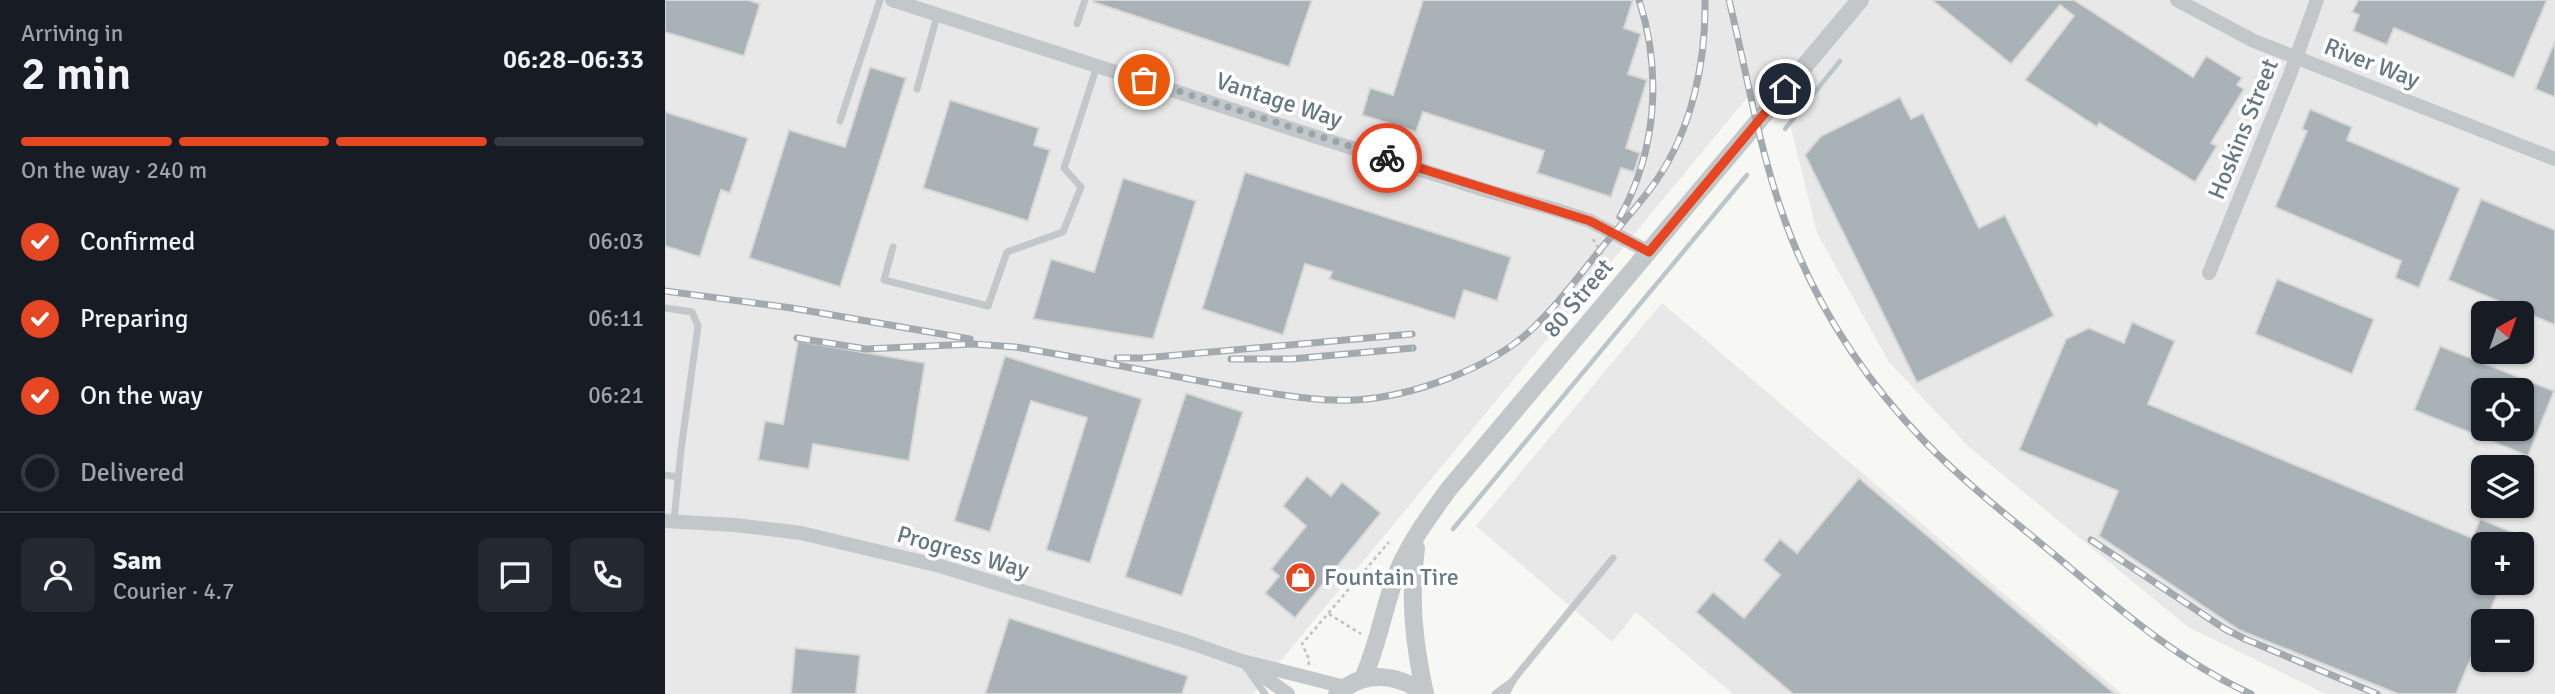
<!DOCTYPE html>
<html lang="en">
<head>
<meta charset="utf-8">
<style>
	body { margin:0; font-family:Signika,sans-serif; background:#242831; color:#f1f3f6; height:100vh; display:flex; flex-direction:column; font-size:26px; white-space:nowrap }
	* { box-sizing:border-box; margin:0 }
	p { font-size:23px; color:#9ea1a6 }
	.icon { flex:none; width:38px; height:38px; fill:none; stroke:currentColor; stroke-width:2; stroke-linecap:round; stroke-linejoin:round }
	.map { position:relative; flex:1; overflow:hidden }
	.drawer { display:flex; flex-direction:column; background:#171b24; width:665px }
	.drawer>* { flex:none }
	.needle { width:46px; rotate:40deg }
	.tools { position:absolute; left:1806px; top:301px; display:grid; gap:14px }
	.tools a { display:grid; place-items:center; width:63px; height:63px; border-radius:10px; background:#171b24; box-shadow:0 2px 5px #0004; font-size:35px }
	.pin { position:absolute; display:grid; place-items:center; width:60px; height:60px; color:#fff; margin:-30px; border:4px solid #fff; border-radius:50%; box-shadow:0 2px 7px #0007 }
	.courier { position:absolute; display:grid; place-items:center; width:70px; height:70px; margin:-35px; border:5px solid #e74623; border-radius:50%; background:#fff; color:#222; box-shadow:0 2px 9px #0007 }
	.headline em { font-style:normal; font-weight:600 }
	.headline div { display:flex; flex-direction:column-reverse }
	.headline { display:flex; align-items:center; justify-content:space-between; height:119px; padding:0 21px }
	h1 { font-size:46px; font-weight:600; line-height:52px }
	.bar { display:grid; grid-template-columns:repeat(4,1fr); gap:10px 7px; align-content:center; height:84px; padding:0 21px }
	.bar i { height:9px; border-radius:5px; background:#363941 }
	.bar .on { background:#e74623 }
	.bar p { grid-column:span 4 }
	.line { display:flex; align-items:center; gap:18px; padding:0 21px; border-top:2px solid #363941 }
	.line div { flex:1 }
	.round { display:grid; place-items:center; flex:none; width:74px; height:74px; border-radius:10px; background:#242831 }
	ol { padding:0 21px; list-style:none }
	li { display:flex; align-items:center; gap:21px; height:77px }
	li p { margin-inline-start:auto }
	li .icon { padding:7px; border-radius:50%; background:#e74623; color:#fff; stroke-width:4 }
	li:last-child { color:#9ea1a6 }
	li i { width:38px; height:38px; border:4px solid #363941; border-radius:50% }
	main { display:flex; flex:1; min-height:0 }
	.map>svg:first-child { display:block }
</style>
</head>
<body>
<main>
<section class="drawer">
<div class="headline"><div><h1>2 min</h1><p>Arriving in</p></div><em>06:28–06:33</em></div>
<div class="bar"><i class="on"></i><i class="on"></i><i class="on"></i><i></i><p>On the way · 240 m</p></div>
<ol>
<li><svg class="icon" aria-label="check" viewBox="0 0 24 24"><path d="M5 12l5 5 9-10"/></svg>Confirmed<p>06:03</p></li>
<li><svg class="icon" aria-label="check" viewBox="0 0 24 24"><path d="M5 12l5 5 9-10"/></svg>Preparing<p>06:11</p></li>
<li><svg class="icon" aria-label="check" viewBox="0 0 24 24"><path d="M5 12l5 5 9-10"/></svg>On the way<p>06:21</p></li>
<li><i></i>Delivered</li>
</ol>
<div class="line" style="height:126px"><a class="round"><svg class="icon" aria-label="person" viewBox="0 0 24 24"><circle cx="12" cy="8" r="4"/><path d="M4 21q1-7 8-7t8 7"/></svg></a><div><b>Sam</b><p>Courier · 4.7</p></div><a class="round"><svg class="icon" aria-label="chat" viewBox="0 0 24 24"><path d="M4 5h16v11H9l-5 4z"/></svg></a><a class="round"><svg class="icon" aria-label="phone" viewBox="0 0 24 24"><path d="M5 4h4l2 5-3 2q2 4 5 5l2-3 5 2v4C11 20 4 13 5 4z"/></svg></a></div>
</section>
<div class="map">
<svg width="1890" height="694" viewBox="0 0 1890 694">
	<rect width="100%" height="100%" fill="#f7f7f3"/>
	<g fill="#e7e8e7" fill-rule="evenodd">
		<path d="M 0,0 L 1890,0 L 1890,694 L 1661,694 L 1523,627 L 1304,447 L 1224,362 L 1152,233 L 1110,64 L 588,694 L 0,694 ZM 1818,313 L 1857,313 L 1857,352 L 1818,352 ZM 1818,390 L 1857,390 L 1857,429 L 1818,429 ZM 1818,467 L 1857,467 L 1857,506 L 1818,506 ZM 1818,544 L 1857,544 L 1857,583 L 1818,583 ZM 1818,621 L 1857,621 L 1857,660 L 1818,660 Z"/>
		<path d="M 997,303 L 1457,694 L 1068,694 L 971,612 L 947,642 L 811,526 Z"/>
	</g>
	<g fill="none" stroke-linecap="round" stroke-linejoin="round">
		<g stroke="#b9c7ca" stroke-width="4.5">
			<path d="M 1120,129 L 1175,61"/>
			<path d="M 788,529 L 1082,175"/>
		</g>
	</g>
	<g fill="#a8b2b7" stroke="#d8d8d6" stroke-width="2" fill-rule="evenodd">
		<path d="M 0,0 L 83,0 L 95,4 L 79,56 L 0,32 Z"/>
		<path d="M 429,0 L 647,0 L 624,67 L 428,2 Z"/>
		<path d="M 758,0 L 968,0 L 959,28 L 976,34 L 963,74 L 982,80 L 961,148 L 975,153 L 969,172 L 956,168 L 946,197 L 872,173 L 879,151 L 758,112 L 751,132 L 697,115 L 705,88 L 728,95 Z"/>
		<path d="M 1267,0 L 1409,0 L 1528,77 L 1541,56 L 1577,78 L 1572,85 L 1579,89 L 1546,143 L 1552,146 L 1530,182 L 1434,123 L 1432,127 L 1360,80 L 1409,16 L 1395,5 L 1346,64 Z"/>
		<path d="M 1693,0 L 1882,0 L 1849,78 L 1729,28 L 1722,45 L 1688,31 L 1694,15 L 1687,12 Z"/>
		<path d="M 1890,41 L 1890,97 L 1870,89 Z"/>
		<path d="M 205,67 L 241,78 L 175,287 L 84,258 L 124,130 L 180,147 Z"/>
		<path d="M 1235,97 L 1246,119 L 1258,113 L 1314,228 L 1340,215 L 1389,316 L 1252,383 L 1140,155 L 1156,136 Z"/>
		<path d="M 285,100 L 374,128 L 369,145 L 385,150 L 363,221 L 258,188 Z"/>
		<path d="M 1645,109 L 1687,127 L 1682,140 L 1795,188 L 1754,288 L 1730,278 L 1736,261 L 1610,207 L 1642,131 L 1637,129 Z"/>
		<path d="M 0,112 L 83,138 L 65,193 L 56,190 L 35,257 L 0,246 Z"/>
		<path d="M 580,172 L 846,257 L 832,301 L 799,290 L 790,319 L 664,279 L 667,272 L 640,264 L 618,335 L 537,309 Z"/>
		<path d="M 458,178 L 531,201 L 488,339 L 368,319 L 386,259 L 429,272 Z"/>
		<path d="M 1816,199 L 1890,230 L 1890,325 L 1783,280 Z"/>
		<path d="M 1612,279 L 1709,319 L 1687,374 L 1590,334 Z"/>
		<path d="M 1467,322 L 1510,341 L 1483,404 L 1807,538 L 1815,519 L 1857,536 L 1853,544 L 1818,544 L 1818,583 L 1837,583 L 1821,621 L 1818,621 L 1818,629 L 1791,694 L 1733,694 L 1574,630 L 1434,536 L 1453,491 L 1354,450 L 1401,339 L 1424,328 L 1459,343 Z"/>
		<path d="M 133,341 L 260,363 L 244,461 L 148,444 L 144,469 L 93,460 L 100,421 L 118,424 Z"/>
		<path d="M 1775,346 L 1889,391 L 1863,456 L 1749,410 ZM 1818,390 L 1857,390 L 1857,429 L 1818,429 Z"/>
		<path d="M 340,356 L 477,399 L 425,563 L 381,550 L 422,418 L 366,401 L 325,532 L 289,521 Z"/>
		<path d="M 521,393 L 578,412 L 517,596 L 460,577 Z"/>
		<path d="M 642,476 L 666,496 L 677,482 L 716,513 L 630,618 L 600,593 L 614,576 L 606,569 L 641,526 L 618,506 Z"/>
		<path d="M 1194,478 L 1450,694 L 1128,694 L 1031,612 L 1048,592 L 1079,618 L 1115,575 L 1098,560 L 1115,539 L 1132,553 Z"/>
		<path d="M 344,618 L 523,676 L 517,694 L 320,694 Z"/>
		<path d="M 130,648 L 195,655 L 191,694 L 126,694 Z"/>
	</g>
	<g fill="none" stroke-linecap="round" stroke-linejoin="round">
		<g stroke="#bec0c2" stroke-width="2.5" stroke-dasharray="3.5 3.5" stroke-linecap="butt">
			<path d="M 928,239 L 937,254 L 936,271"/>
			<path d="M 664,614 L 696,634"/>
			<path d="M 644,665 L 643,657 L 637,644 L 724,542"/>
		</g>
		<g stroke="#c2c7c9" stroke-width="7">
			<path d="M 412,24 L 420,0"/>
			<path d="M 252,89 L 272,16"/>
			<path d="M 175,121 L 215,0"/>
			<path d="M 228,247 L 219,280 L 323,306 L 342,252 L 398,232 L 416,187 L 399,168 L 432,66"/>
			<path d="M 0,308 L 27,312 L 33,326 L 16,450 L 9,521"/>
			<path d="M 0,475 L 13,477"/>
			<path d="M 585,673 L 600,694"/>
			<path d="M 830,694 L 846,682"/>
			<path d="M 841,694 L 849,679 L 948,558"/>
		</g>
		<g stroke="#c2c7c9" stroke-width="14">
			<path d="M 227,0 L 646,135 L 826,192 L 889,209 L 925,221 L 984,252"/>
			<path d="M 1512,0 L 1589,41 L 1890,159"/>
			<path d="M 1544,273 L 1624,77 L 1652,0"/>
			<path d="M 0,521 L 70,525 L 136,533 L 275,566 L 523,642 L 577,661 L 680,687"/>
			<path d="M 584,666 L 623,694"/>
		</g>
		<g stroke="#c2c7c9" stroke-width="18">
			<path d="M 751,548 C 744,598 749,644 760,694"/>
			<path d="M 698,678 C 712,648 717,616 728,584 C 739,550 762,519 783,490 L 1195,0"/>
			<path d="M 672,694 C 699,670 732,673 760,694"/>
		</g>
		<defs>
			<g id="rail">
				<path d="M 1064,0 C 1082,74 1094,149 1120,221 C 1150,304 1199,379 1260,442 C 1301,484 1348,520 1392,557 C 1453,608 1513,661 1586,694"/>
				<path d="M 955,217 C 992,150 997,71 974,0"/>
				<path d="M 0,291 L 127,308 L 305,339"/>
				<path d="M 132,338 L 201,349 L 308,344 L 350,347 C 425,359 499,375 574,388 C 612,394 651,402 690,400 C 746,397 823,369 865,331 C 895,303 918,270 944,239 C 960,220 977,201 991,181 C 1027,129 1041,62 1040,0"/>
				<path d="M 452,358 L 479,358 L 747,334"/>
				<path d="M 566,359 L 626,359 L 748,348"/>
				<path d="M 1426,540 L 1560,629 L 1580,639 L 1712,694"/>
			</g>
		</defs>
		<use href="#rail" stroke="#a2aaaf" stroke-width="7"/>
		<use href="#rail" stroke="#fff" stroke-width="4.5" stroke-dasharray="13" stroke-linecap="butt"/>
	</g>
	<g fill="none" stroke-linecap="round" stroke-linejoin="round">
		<path stroke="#98a5ac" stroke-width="7" stroke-dasharray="0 12.6" d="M 479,80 L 722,158"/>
		<path stroke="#e74623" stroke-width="9" d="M 722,158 L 925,221 L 984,252 L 1120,89"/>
	</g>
	<defs>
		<symbol id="shop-disc" viewBox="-11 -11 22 22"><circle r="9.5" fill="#e74623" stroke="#fff"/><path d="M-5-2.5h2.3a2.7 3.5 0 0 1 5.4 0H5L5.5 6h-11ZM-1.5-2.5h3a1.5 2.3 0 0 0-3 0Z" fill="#fff"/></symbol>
	</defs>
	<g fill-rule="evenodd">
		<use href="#shop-disc" x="618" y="560" width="35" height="35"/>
	</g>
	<g text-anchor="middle" stroke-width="7" stroke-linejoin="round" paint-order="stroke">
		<g font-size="24" fill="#657985" stroke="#fff">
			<text transform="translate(1707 63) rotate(21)" y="8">River Way</text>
			<text transform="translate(614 100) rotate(18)" y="8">Vantage Way</text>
			<text transform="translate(1578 129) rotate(-68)" y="8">Hoskins Street</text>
			<text transform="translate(913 298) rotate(-50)" y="8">80 Street</text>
			<text transform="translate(298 552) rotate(16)" y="8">Progress Way</text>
		</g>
		<g font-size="24" fill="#657985" stroke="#fff" text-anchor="start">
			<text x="659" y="585">Fountain Tire</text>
		</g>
	</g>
</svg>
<div class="tools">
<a><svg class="needle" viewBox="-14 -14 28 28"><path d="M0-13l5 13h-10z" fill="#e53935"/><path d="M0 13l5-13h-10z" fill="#9ea1a6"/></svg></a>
<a><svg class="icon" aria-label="locate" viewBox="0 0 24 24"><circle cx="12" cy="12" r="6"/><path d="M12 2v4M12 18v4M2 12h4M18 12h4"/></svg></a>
<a><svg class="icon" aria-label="layers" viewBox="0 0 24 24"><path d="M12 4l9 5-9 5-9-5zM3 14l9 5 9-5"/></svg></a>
<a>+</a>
<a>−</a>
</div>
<div class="pin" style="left:479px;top:80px;background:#ea580c"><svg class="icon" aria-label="bag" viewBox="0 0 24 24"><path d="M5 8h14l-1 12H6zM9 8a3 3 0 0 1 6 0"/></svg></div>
<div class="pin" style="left:1120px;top:89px;background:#1f2937"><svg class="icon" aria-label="home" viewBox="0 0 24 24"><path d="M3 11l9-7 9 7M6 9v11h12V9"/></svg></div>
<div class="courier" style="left:722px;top:158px"><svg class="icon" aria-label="bike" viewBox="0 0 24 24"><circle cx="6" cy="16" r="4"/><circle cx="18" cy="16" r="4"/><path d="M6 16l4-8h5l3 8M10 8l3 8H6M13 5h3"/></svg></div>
</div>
</main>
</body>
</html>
